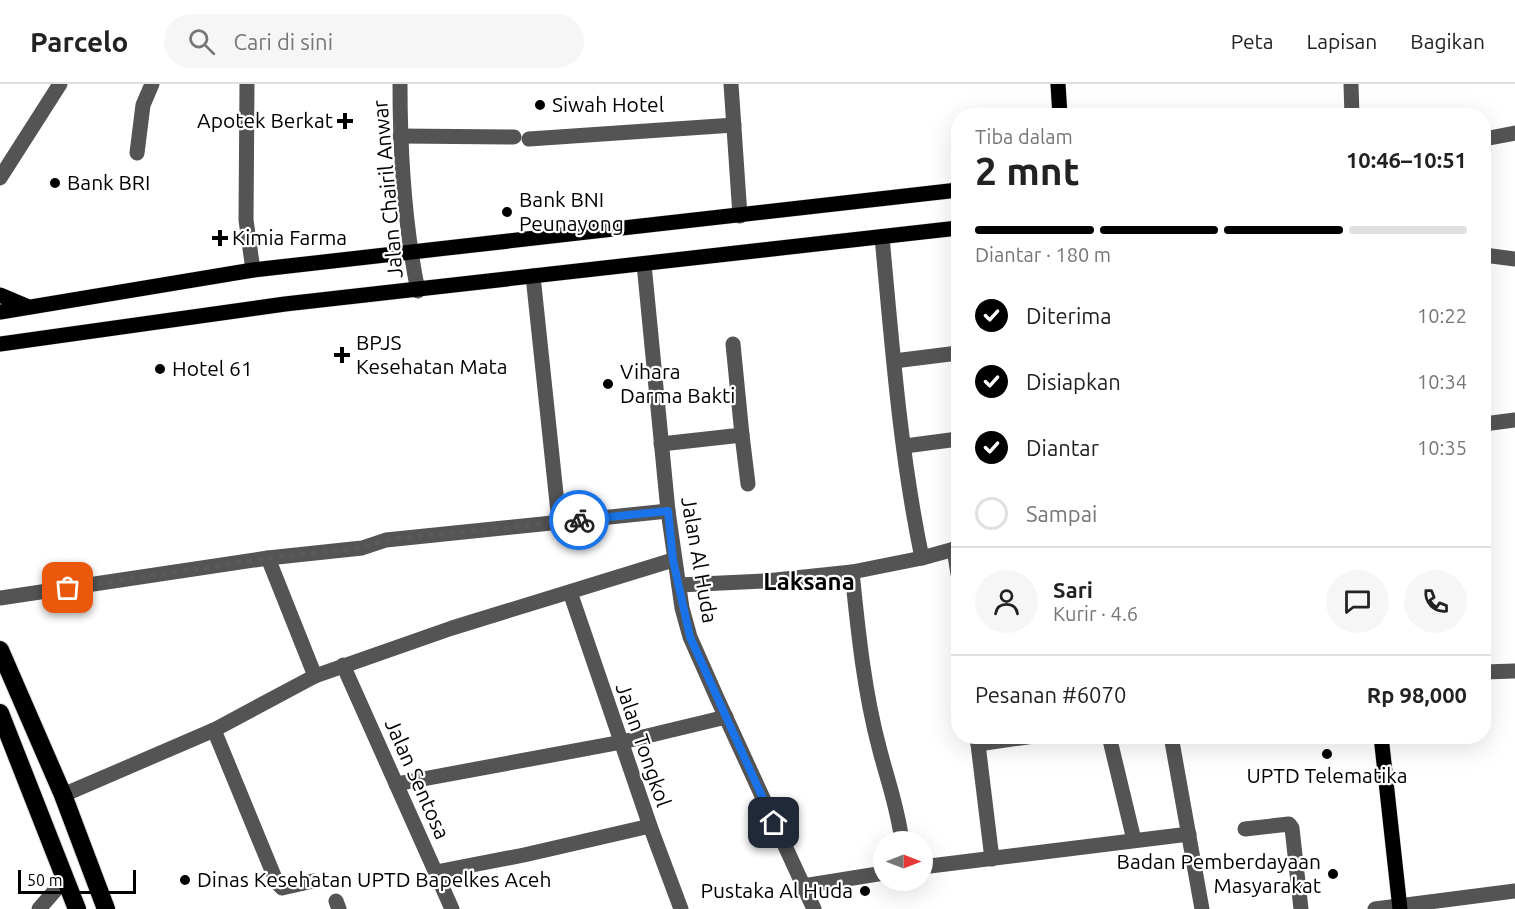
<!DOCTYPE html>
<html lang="id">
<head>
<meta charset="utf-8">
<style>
	body { margin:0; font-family:Ubuntu,sans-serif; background:#f6f6f6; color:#222; height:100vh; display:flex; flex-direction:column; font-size:22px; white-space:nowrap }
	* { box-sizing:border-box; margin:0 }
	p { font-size:20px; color:#767676 }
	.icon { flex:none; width:33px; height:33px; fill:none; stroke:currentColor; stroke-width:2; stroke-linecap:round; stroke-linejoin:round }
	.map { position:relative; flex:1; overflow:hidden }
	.sheet { position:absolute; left:951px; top:24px; width:540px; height:636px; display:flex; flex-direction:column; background:#fff; border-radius:24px; box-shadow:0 6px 24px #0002 }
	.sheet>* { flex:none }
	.needle { width:39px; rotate:90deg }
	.buttons { position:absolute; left:873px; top:747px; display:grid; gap:12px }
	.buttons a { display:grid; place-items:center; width:60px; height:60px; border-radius:50%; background:#fff; box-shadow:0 6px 24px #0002; font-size:30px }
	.scale { position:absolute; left:18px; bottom:15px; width:118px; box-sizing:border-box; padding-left:6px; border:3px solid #000; border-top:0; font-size:16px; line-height:21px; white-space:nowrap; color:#000; -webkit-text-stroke:4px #fff; paint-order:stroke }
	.pin { position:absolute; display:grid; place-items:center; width:51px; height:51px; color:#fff; margin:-26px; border-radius:12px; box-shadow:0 3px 9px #0006 }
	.courier { position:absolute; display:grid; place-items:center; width:60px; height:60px; margin:-30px; border:4px solid #1a73e8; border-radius:50%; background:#fff; color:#222; box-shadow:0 2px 8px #0007 }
	.summary em { font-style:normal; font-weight:600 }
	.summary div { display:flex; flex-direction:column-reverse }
	.summary { display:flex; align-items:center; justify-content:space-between; height:102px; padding:0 24px }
	h1 { font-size:39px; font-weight:600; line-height:45px }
	.bar { display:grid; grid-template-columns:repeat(4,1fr); gap:9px 6px; align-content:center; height:72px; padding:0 24px }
	.bar i { height:8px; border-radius:4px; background:#e0e0e0 }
	.bar .current { background:#000 }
	.bar p { grid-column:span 4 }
	.line { display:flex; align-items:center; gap:15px; padding:0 24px; border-top:2px solid #e0e0e0 }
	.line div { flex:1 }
	.round { display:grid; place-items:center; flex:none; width:63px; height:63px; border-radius:32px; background:#f6f6f6 }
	ol { padding:0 24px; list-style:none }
	li { display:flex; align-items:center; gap:18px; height:66px }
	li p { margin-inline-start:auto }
	li .icon { padding:6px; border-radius:50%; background:#000; color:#fff; stroke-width:4 }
	li:last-child { color:#767676 }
	li i { width:33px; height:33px; border:3px solid #e0e0e0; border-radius:50% }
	header { display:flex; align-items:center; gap:36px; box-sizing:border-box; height:84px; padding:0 30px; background:#fff; border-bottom:2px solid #e0e0e0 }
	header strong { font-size:28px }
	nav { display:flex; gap:33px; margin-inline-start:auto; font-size:21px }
	.search { width:420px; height:54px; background:#f6f6f6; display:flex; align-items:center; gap:15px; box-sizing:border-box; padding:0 21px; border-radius:33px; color:#767676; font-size:22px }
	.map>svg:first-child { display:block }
</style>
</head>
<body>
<header>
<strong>Parcelo</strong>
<div class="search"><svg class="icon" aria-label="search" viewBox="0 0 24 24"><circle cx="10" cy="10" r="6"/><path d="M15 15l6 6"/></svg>Cari di sini</div>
<nav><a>Peta</a><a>Lapisan</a><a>Bagikan</a></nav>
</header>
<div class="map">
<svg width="1515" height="825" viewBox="0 0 1515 825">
	<rect width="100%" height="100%" fill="#fff"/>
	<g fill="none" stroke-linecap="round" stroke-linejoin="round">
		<defs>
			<g id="major">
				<path d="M 1058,0 L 1060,32"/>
				<path d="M 0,211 L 26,222"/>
				<path d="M 0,228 L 253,186 L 958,106"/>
				<path d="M 0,260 L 285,220 L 958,144"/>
				<path d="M 1381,652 L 1400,825"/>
			</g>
			<g id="highway">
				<path d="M 0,566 L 63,711 L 106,825"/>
				<path d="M 0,629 L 77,825"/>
			</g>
		</defs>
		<use href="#major" stroke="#dbdbdb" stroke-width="16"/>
		<use href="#highway" stroke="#dbdbdb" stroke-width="20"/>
		<g stroke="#545454" stroke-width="15">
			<path d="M 247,0 L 246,136 L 253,186"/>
			<path d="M 400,0 C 400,69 404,139 418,207"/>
			<path d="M 731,0 L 740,132"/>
			<path d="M 1351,0 L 1352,32"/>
			<path d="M 400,52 L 514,53"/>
			<path d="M 529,55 L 734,41"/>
			<path d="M 1484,55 L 1515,49"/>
			<path d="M 137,69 L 143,21 L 152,0"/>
			<path d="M 0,94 L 60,0"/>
			<path d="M 882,153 C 892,260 900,369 922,474 L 958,464"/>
			<path d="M 1484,171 L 1515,175"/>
			<path d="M 644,180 L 668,427 L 682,524 L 690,553 L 717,614 L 814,825"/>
			<path d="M 533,192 L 559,438"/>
			<path d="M 894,277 L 958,269"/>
			<path d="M 1484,340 L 1515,336"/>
			<path d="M 742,351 L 748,400"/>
			<path d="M 661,360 L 742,351 L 733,260"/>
			<path d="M 905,362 L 958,355"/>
			<path d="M 954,465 L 958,490"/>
			<path d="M 268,474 L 315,592"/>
			<path d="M 852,488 C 858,546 864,607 879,663 C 887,695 898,724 902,758"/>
			<path d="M 679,501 L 766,497 L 852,488 L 922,474"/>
			<path d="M 570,508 L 650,742 L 681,825"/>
			<path d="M 0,514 L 268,474 L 362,464 L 386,456 L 668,427"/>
			<path d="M 343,581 L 452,825"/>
			<path d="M 1484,588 L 1515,587"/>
			<path d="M 214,646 L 277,799 L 282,804 L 313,797"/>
			<path d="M 977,652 L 992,775"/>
			<path d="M 1109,652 L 1134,756"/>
			<path d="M 1171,652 L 1202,825"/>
			<path d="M 978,660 L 1034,652"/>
			<path d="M 396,700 L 622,658 L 726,633"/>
			<path d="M 63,711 L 214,646 L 315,592 L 452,544 L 673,476"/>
			<path d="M 1245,745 L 1289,740 L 1292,744 L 1301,825"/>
			<path d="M 922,783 L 1189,750"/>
			<path d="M 436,788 L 524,771 L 650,742"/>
			<path d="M 803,802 L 884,789"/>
			<path d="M 336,817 L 339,825"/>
			<path d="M 39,825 L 65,795"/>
			<path d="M 1375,825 L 1515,807"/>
		</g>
		<use href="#major" stroke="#000" stroke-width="15"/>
		<use href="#highway" stroke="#000" stroke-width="18"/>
	</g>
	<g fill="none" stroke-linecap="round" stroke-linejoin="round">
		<path stroke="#595959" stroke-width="6" stroke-dasharray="0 10.8" d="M 68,504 L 268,474 L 362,464 L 386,456 L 579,436"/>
		<path stroke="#1a73e8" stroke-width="8" d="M 579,436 L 668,427 L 673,476 L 690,553 L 774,739"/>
	</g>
	<g fill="#000" stroke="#fff" stroke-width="2">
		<circle cx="540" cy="21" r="6"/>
		<path d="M342 28h6v6h6v6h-6v6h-6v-6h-6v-6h6z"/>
		<circle cx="55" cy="99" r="6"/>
		<circle cx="507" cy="128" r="6"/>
		<path d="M217 145h6v6h6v6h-6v6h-6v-6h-6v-6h6z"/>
		<path d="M339 262h6v6h6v6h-6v6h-6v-6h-6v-6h6z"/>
		<circle cx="160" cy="285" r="6"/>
		<circle cx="608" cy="300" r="6"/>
		<circle cx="1327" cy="670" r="6"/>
		<circle cx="1333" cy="790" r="6"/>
		<circle cx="185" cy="796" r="6"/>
		<circle cx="865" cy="807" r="6"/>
	</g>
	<g text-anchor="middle" stroke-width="4.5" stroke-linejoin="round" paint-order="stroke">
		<g font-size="21" fill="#000" stroke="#fff" text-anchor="start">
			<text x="552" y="28">Siwah Hotel</text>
			<text x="333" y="44" text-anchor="end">Apotek Berkat</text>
			<text x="67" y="106">Bank BRI</text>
			<text x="519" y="123">Bank BNI<tspan x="519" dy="24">Peunayong</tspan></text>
			<text x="232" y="161">Kimia Farma</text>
			<text x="356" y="266">BPJS<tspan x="356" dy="24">Kesehatan Mata</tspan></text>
			<text x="172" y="292">Hotel 61</text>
			<text x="620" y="295">Vihara<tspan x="620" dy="24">Darma Bakti</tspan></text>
			<text x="1327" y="699" text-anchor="middle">UPTD Telematika</text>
			<text x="1321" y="785" text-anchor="end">Badan Pemberdayaan<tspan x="1321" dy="24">Masyarakat</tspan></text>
			<text x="197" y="803">Dinas Kesehatan UPTD Bapelkes Aceh</text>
			<text x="853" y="814" text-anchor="end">Pustaka Al Huda</text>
		</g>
		<g font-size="21" fill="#000" stroke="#fff">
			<text transform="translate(388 105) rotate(-95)" y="7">Jalan Chairil Anwar</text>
			<text transform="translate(699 476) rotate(80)" y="7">Jalan Al Huda</text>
			<text transform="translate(643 661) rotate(71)" y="7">Jalan Tongkol</text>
			<text transform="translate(417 695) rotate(66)" y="7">Jalan Sentosa</text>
		</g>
		<g font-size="24" font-weight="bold" fill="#000" stroke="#fff">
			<text x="809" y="506">Laksana</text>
		</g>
	</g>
</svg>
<div class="buttons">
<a><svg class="needle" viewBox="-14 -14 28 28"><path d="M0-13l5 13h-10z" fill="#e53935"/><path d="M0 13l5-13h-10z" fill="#767676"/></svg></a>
</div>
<div class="scale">50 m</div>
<div class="pin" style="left:68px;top:504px;background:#ea580c"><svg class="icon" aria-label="bag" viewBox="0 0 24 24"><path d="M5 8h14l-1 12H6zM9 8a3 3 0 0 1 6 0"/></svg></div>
<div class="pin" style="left:774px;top:739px;background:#1f2937"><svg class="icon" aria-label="home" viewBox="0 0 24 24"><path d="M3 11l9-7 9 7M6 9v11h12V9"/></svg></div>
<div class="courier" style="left:579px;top:436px"><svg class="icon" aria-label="bike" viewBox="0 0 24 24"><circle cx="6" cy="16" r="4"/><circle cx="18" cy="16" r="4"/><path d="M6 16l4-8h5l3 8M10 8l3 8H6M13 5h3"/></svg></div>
<section class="sheet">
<div class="summary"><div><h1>2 mnt</h1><p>Tiba dalam</p></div><em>10:46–10:51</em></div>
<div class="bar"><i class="current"></i><i class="current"></i><i class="current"></i><i></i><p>Diantar · 180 m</p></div>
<ol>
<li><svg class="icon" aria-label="check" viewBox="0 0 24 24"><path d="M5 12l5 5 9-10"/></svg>Diterima<p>10:22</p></li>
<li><svg class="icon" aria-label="check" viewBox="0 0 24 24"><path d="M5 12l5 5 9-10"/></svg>Disiapkan<p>10:34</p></li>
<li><svg class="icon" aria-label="check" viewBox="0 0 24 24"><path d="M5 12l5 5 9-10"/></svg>Diantar<p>10:35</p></li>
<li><i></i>Sampai</li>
</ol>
<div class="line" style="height:108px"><a class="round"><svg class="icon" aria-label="person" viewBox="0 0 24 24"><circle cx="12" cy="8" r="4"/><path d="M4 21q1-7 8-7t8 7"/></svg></a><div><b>Sari</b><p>Kurir · 4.6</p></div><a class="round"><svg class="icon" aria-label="chat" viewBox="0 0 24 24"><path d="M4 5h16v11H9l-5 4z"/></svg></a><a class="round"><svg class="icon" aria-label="phone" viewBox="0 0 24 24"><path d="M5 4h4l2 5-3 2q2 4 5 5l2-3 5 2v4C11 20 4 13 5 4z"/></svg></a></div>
<div class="line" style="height:78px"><div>Pesanan #6070</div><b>Rp 98,000</b></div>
</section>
</div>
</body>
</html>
